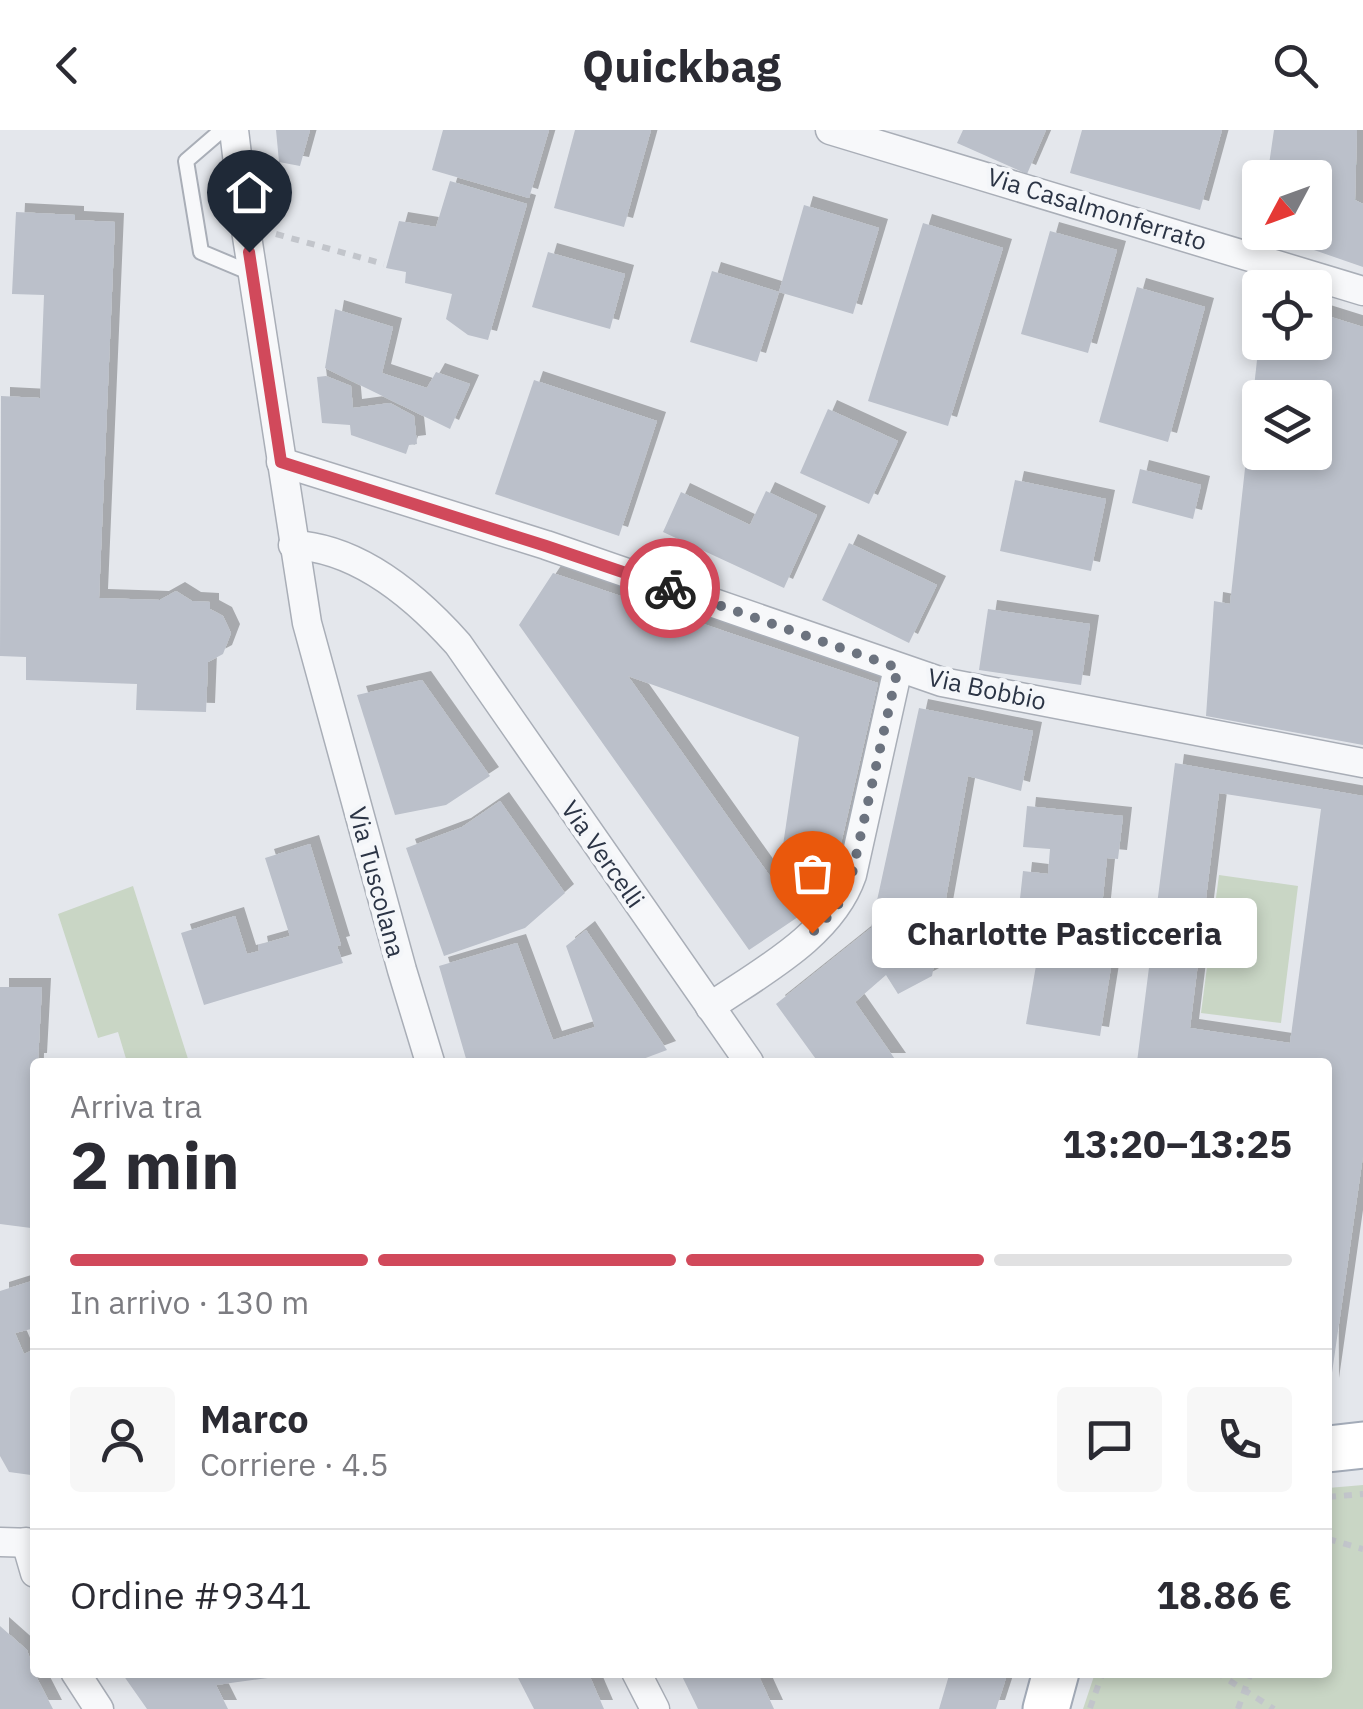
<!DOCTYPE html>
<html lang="it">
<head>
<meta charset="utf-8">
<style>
	body { margin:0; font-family:"IBM Plex Sans",sans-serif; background:#f7f7f7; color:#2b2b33; height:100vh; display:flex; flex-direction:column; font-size:38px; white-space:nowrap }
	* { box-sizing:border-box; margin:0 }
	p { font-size:32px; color:#7c7c81 }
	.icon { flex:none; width:55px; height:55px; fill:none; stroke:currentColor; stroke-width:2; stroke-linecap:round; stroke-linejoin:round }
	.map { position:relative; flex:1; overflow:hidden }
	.drawer { position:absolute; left:30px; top:928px; width:1302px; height:620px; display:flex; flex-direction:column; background:#fff; border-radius:10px; box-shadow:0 5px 15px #0003 }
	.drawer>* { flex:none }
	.needle { width:65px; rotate:229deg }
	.fabs { position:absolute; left:1242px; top:30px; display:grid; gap:20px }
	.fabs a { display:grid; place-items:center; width:90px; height:90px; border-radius:10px; background:#fff; box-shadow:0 5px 15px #0003; font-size:50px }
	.pin { position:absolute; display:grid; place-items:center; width:85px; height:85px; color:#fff; margin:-102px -42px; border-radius:50% 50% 50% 0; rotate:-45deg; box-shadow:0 0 10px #0007 }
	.pin .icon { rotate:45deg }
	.courier { position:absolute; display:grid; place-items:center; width:100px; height:100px; margin:-50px; border:8px solid #d1495b; border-radius:50%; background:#fff; color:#222; box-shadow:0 2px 12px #0007 }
	.bubble { position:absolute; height:70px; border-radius:10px; background:#fff; box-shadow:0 5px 15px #0003; font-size:32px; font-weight:700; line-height:70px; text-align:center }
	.overview em { font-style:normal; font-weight:700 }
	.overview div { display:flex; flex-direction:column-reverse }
	.overview { display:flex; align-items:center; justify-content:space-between; height:170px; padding:0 40px }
	h1 { font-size:65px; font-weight:700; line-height:75px }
	.bar { display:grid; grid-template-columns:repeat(4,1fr); gap:15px 10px; align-content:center; height:120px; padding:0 40px }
	.bar i { height:12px; border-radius:8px; background:#e1e1e2 }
	.bar .active { background:#d1495b }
	.bar p { grid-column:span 4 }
	.line { display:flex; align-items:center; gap:25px; padding:0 40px; border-top:2px solid #e1e1e2 }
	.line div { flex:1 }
	.round { display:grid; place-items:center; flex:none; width:105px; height:105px; border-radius:10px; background:#f7f7f7 }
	header { display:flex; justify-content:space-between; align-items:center; height:130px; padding:0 40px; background:#fff; font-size:45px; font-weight:700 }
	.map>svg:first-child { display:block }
</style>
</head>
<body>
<header><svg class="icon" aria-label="back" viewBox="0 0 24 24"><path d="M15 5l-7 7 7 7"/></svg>Quickbag<svg class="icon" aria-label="search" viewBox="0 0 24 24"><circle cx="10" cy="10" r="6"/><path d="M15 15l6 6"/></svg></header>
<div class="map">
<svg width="1363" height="1579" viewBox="0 0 1363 1579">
	<defs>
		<filter id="shadow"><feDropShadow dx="9" dy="-9" stdDeviation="0" flood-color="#0004"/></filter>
	</defs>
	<rect width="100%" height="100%" fill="#e4e7ec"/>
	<g fill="#c9d6c5">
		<path d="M 1219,745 L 1298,756 L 1281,893 L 1201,883 Z"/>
		<path d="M 133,756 L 189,932 L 127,932 L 118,902 L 98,908 L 58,784 Z"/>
		<path d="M 1363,1355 L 1363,1579 L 1083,1579 L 1095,1543 L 1328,1542 L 1328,1358 Z"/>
	</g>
	<g fill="#bbc0ca" fill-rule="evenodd" filter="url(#shadow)">
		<path d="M 276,0 L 310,0 L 300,36 L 279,32 Z"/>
		<path d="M 443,0 L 549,0 L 529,68 L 432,40 Z"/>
		<path d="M 575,0 L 651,0 L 624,97 L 554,78 Z"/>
		<path d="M 963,0 L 1046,0 L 1027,44 L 957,13 Z"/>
		<path d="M 1082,0 L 1222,0 L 1200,80 L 1070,43 Z"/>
		<path d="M 1274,0 L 1357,0 L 1355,70 L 1363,74 L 1363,137 L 1265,103 L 1315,102 L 1315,48 L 1267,48 Z"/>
		<path d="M 450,51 L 527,74 L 488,210 L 468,205 L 446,189 L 452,164 L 405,153 L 406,142 L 386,138 L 399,91 L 436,97 Z"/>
		<path d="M 804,75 L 879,98 L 853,184 L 779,162 Z"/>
		<path d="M 16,82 L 75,85 L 75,90 L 115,92 L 99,468 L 160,470 L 176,461 L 192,471 L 210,472 L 210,479 L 223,486 L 231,503 L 223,524 L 208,532 L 206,582 L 136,580 L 137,554 L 26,550 L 26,527 L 0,526 L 1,266 L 40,268 L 44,165 L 12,164 Z"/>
		<path d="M 923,93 L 1003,118 L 948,296 L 868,271 Z"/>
		<path d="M 1050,101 L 1117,120 L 1088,223 L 1021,204 Z"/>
		<path d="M 548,122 L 625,144 L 610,199 L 532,177 Z"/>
		<path d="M 712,141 L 779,162 L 757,232 L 690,212 Z"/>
		<path d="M 1137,157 L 1205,177 L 1168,312 L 1099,292 Z"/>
		<path d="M 335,179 L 393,197 L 382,243 L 427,258 L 436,242 L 470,254 L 450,299 L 325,238 Z"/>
		<path d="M 1315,182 L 1363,197 L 1363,615 L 1206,586 L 1214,471 L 1230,474 L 1259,212 L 1315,212 ZM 1260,268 L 1315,268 L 1315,322 L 1260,322 Z"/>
		<path d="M 326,246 L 351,256 L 353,278 L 390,273 L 414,286 L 417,314 L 409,315 L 406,324 L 351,305 L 350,295 L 322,293 L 317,247 Z"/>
		<path d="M 534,250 L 657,291 L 619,406 L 495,364 Z"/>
		<path d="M 828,279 L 898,311 L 869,374 L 800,343 Z"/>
		<path d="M 1140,339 L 1201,355 L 1193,389 L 1132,373 Z"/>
		<path d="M 1015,350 L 1106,369 L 1091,441 L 1000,421 Z"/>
		<path d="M 766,361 L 817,385 L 784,458 L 663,402 L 681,362 L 750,395 Z"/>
		<path d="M 849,413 L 937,455 L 909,513 L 822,470 Z"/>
		<path d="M 553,443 L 878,553 L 829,766 L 749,820 L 519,495 ZM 628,546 L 799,607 L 777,756 Z"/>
		<path d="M 988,479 L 1090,494 L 1081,555 L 979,540 Z"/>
		<path d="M 422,550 L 490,646 L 446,675 L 395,685 L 357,565 Z"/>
		<path d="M 919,578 L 1033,601 L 1021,661 L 968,646 L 932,846 L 898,864 L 886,845 L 855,872 L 897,932 L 818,932 L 776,874 L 871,798 Z"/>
		<path d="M 1175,633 L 1363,666 L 1363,1026 L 1330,1257 L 1328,932 L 1137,932 ZM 1219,663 L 1321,679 L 1290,913 L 1190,898 Z"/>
		<path d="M 500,671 L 565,763 L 525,798 L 444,826 L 406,718 L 462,697 Z"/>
		<path d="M 1027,676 L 1123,686 L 1118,729 L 1107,728 L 1100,796 L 1018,787 L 1023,741 L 1048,744 L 1050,719 L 1023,717 Z"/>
		<path d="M 310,714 L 341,815 L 337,816 L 343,833 L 204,875 L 181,803 L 235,786 L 247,824 L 259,821 L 258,815 L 290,806 L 265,728 Z"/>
		<path d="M 586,800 L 667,920 L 635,932 L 467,932 L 439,836 L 517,813 L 553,910 L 595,897 L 566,816 Z"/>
		<path d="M 1039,818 L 1112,831 L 1100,906 L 1026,894 Z"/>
		<path d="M 0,857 L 42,857 L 38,932 L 35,932 L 31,1098 L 0,1094 Z"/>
		<path d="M 35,1150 L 35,1198 L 15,1203 L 24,1224 L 35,1219 L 35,1345 L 31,1345 L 9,1342 L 0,1326 L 0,1161 Z"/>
		<path d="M 0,1496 L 27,1520 L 37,1548 L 53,1579 L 0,1579 Z"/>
		<path d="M 121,1542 L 290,1542 L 290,1545 L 216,1555 L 228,1579 L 147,1579 Z"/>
		<path d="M 515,1542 L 588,1542 L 604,1579 L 534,1579 Z"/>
		<path d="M 680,1542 L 757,1542 L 774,1579 L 698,1579 Z"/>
		<path d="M 950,1542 L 1008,1542 L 996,1579 L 939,1579 Z"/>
	</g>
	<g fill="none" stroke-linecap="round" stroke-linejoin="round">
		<defs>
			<path id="service" d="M 222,0 L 186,31 L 201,122 L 251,143"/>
			<g id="minor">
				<path d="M 234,0 L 246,100 L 307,493 L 402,840 L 430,932"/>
				<path d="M 830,0 L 1363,161"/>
				<path d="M 281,332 L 546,415 L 942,552 L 1363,633"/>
				<path d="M 293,415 C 359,418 417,468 458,514 L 749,932"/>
				<path d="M 710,877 C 761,842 831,806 852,745 L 898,538"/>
				<path d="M 0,1412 L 35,1413"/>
				<path d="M 26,1412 L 35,1443"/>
				<path d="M 75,1542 L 99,1579"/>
				<path d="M 636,1542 L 655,1579"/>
			</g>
			<g id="primary">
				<path d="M 1328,1319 L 1363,1315"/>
				<path d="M 1046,1579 L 1056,1542"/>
			</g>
		</defs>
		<use href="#service" stroke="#a9aeb7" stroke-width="18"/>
		<use href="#minor" stroke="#a9aeb7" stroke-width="31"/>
		<use href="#primary" stroke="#a3abb8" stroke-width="49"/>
		<g stroke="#c2c5cb" stroke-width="6" stroke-dasharray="8 8" stroke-linecap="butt">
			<path d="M 276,104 L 384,134"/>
			<path d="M 1328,1367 L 1363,1364"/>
			<path d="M 1328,1409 L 1363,1419"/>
			<path d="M 1216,1542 L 1274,1579"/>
			<path d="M 1090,1578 L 1103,1542"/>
			<path d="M 1238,1579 L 1251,1542"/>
		</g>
		<use href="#service" stroke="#f7f8fa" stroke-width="14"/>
		<use href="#minor" stroke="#f7f8fa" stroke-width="28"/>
		<use href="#primary" stroke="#fff" stroke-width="45"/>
	</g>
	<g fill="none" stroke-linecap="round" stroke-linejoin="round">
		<path stroke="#6c737f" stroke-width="10" stroke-dasharray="0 18" d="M 670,458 L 898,538 L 852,744 L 837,777 L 812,803"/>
		<path stroke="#d1495b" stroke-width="12" d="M 249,122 L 281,332 L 546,416 L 670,458"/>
	</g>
	<g text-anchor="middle" stroke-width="9" stroke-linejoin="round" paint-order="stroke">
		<g font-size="25" fill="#2b3445" stroke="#f4f6f9">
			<text transform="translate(1097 79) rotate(17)" y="9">Via Casalmonferrato</text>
			<text transform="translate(987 559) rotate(12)" y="9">Via Bobbio</text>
			<text transform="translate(603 724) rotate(55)" y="9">Via Vercelli</text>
			<text transform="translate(377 752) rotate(75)" y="9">Via Tuscolana</text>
		</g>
	</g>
</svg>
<div class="fabs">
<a><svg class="needle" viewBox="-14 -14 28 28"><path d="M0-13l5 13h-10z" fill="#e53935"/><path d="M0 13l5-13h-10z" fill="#7c7c81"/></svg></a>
<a><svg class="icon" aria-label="locate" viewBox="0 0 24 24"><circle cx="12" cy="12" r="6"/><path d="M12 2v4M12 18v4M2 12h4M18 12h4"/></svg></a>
<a><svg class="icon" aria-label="layers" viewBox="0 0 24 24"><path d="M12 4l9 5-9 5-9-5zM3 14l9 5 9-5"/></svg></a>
</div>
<div class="pin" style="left:812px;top:803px;background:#ea580c"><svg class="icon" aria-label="bag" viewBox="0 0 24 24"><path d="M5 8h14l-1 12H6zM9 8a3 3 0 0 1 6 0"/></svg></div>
<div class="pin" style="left:249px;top:122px;background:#1f2937"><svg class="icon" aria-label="home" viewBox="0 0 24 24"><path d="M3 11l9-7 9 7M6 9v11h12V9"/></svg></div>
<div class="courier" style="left:670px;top:458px"><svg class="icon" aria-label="bike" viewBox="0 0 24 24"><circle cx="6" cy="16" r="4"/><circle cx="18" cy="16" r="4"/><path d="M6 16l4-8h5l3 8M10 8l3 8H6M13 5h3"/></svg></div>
<div class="bubble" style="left:872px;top:768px;width:385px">Charlotte Pasticceria</div>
<section class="drawer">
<div class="overview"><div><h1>2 min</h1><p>Arriva tra</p></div><em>13:20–13:25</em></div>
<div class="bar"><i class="active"></i><i class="active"></i><i class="active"></i><i></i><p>In arrivo · 130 m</p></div>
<div class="line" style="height:180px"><a class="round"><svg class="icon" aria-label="person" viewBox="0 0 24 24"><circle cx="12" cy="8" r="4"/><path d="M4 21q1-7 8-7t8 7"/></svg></a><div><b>Marco</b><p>Corriere · 4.5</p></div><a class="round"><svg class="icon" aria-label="chat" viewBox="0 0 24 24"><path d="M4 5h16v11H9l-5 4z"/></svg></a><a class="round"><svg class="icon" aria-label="phone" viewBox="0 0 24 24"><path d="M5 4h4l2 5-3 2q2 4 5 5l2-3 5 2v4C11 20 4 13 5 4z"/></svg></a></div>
<div class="line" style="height:130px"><div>Ordine #9341</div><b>18.86 €</b></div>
</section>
</div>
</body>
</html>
